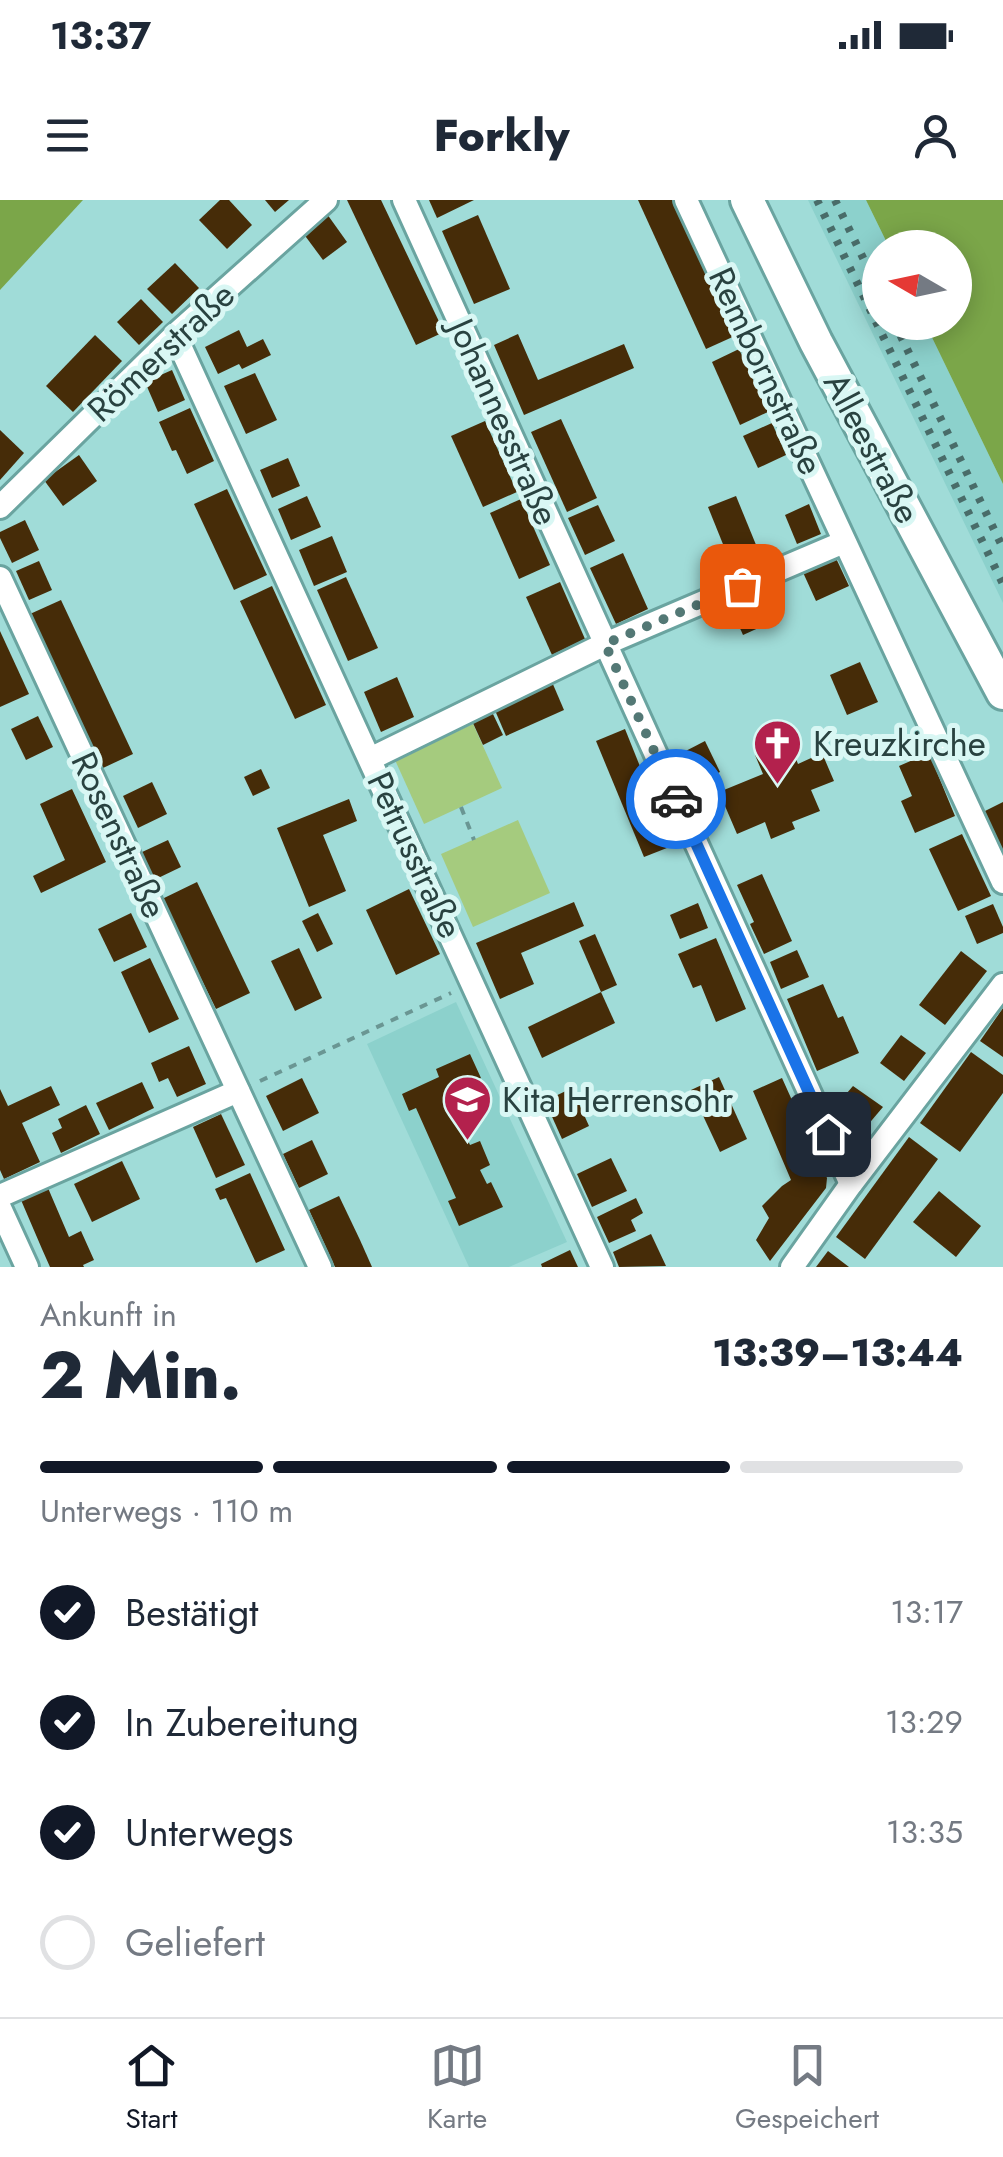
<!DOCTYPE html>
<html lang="de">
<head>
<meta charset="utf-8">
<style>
	body { margin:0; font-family:Jost,sans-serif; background:#f6f6f7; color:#1f2937; height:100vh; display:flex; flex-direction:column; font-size:38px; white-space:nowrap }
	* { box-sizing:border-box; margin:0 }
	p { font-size:32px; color:#747a83 }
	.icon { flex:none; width:55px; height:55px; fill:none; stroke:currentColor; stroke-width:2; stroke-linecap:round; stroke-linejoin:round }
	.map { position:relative; height:1067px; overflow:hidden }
	.side { display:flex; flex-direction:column; background:#fff; flex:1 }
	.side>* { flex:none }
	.needle { width:65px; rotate:279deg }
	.tools { position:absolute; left:862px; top:30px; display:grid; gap:20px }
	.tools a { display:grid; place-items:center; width:110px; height:110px; border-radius:50%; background:#fff; box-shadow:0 5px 25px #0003; font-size:50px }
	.pin { position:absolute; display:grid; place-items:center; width:85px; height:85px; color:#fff; margin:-42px; border-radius:20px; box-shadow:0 5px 15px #0006 }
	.courier { position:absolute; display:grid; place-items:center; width:100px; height:100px; margin:-50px; border:8px solid #1a73e8; border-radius:50%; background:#fff; color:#222; box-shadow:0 2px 12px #0007 }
	.headline em { font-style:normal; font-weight:800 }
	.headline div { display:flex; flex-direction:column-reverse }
	.headline { display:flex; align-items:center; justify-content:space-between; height:170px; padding:0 40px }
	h1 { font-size:65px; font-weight:800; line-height:75px }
	.bar { display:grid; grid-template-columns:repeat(4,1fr); gap:15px 10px; align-content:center; height:120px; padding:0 40px }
	.bar i { height:12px; border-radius:8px; background:#e0e1e3 }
	.bar .on { background:#111827 }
	.bar p { grid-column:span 4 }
	ol { padding:0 40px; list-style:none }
	li { display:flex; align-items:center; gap:30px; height:110px }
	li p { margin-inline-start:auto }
	li .icon { padding:10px; border-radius:50%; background:#111827; color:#fff; stroke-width:4 }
	li:last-child { color:#747a83 }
	li i { width:55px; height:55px; border:5px solid #e0e1e3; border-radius:50% }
	.status { display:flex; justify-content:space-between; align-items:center; height:70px; padding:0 50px; background:#fff; direction:ltr }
	.status svg { height:28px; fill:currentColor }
	header { display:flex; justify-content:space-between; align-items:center; height:130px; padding:0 40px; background:#fff; font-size:45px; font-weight:800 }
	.menu { display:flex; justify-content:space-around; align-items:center; height:140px; border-top:2px solid #e0e1e3; background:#fff; font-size:28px; color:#747a83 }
	.menu a { display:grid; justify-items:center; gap:5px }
	.menu .on { color:#111827 }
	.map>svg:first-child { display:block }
</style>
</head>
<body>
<div class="status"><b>13:37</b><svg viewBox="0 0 49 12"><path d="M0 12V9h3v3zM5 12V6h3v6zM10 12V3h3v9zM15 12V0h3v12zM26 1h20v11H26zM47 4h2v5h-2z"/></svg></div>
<header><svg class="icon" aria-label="menu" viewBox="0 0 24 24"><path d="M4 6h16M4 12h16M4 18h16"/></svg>Forkly<svg class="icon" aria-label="person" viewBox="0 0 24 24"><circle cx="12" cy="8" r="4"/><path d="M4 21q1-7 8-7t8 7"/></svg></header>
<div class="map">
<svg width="1003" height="1067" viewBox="0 0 1003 1067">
	<rect width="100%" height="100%" fill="#a0dcd8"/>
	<g fill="#8cd1cc">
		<path d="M 808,0 L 866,0 L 889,47 L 880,48 L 880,122 L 925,123 L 1003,284 L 1003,403 Z"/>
		<path d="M 456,802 L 567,1042 L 509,1067 L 469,1067 L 367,844 Z"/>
	</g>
	<g fill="#a5cb7e">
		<path d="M 473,524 L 502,588 L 424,624 L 395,560 Z"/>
		<path d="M 518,620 L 550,693 L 473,727 L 441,654 Z"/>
	</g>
	<g fill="#7ba649">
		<path d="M 0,0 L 83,0 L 0,90 Z"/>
		<path d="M 866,0 L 1003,0 L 1003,284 L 925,123 L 955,122 L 955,48 L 889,47 Z"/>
	</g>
	<g fill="#462c08">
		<path d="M 220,0 L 229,0 L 252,25 L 227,49 L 199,20 Z"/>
		<path d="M 265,0 L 289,0 L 275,12 Z"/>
		<path d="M 347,0 L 381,0 L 444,132 L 416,145 Z"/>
		<path d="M 429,0 L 474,0 L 437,18 Z"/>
		<path d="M 638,0 L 674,0 L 737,135 L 706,149 Z"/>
		<path d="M 327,14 L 347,42 L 323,60 L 303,33 Z"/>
		<path d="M 478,15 L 510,89 L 474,104 L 442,31 Z"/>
		<path d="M 175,63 L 199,88 L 172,114 L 147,89 Z"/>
		<path d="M 141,99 L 163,122 L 139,145 L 117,122 Z"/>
		<path d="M 239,130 L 247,147 L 263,139 L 271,155 L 242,169 L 239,164 L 218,174 L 205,147 Z"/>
		<path d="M 518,134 L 538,180 L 624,144 L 634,168 L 524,215 L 494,145 Z"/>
		<path d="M 95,135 L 122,161 L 73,212 L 46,186 Z"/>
		<path d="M 739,149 L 768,212 L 740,225 L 712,162 Z"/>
		<path d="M 172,170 L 185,200 L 158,212 L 145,182 Z"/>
		<path d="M 255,173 L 277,220 L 246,234 L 224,186 Z"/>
		<path d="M 190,208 L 214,261 L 187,274 L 176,250 L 172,251 L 159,222 Z"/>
		<path d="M 561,219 L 597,298 L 567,312 L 531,232 Z"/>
		<path d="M 485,221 L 517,292 L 483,307 L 451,236 Z"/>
		<path d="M 772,223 L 786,255 L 758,268 L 743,236 Z"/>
		<path d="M 0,230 L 24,253 L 0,280 Z"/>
		<path d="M 79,255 L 97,281 L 63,306 L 44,280 Z"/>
		<path d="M 288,258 L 300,286 L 272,298 L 260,270 Z"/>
		<path d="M 227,289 L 267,375 L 234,390 L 194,304 Z"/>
		<path d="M 307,296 L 321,327 L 291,340 L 278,309 Z"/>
		<path d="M 736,296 L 761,357 L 733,369 L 708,307 Z"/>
		<path d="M 521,299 L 550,365 L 519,379 L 490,313 Z"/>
		<path d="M 809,304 L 821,334 L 797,344 L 785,315 Z"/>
		<path d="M 598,305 L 615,341 L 585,355 L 568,318 Z"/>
		<path d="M 25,320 L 39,350 L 12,363 L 0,338 L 0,332 Z"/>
		<path d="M 332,336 L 347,372 L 314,386 L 299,350 Z"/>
		<path d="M 623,353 L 648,409 L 616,424 L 590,368 Z"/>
		<path d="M 834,354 L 849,386 L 816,401 L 801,368 Z"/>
		<path d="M 39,361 L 52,390 L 29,400 L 16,371 Z"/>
		<path d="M 346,377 L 378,448 L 348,461 L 317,390 Z"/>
		<path d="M 560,382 L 585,439 L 552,455 L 526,397 Z"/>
		<path d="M 272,386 L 326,505 L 295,519 L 240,401 Z"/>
		<path d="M 762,394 L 774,421 L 743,435 L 731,408 Z"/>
		<path d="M 61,400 L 133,554 L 103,568 L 30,414 Z"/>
		<path d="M 0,431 L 29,494 L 0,507 Z"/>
		<path d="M 860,462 L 878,502 L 847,515 L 830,475 Z"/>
		<path d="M 397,477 L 414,517 L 381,532 L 364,492 Z"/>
		<path d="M 552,482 L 564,510 L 506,536 L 494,508 Z"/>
		<path d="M 492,512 L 503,535 L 483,545 L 472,521 Z"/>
		<path d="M 38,516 L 53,547 L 26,560 L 11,529 Z"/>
		<path d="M 625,529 L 672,646 L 644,657 L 596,541 Z"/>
		<path d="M 705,541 L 720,572 L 692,585 L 678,555 Z"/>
		<path d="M 789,541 L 798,564 L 822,553 L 834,581 L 811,590 L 820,611 L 792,622 L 795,629 L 771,639 L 765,622 L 737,634 L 719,592 L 763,574 L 755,555 Z"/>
		<path d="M 929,553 L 955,616 L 915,633 L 901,601 L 912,596 L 899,566 Z"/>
		<path d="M 261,569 L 270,588 L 253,596 L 244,577 Z"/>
		<path d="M 152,582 L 167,614 L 138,628 L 123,596 Z"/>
		<path d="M 72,589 L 106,662 L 41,693 L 33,676 L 65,660 L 40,604 Z"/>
		<path d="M 349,599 L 357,621 L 323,635 L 346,691 L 309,707 L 277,628 Z"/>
		<path d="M 1003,602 L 1003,651 L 983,612 Z"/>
		<path d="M 962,634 L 991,696 L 958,711 L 929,649 Z"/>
		<path d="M 168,640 L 181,667 L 154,680 L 140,653 Z"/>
		<path d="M 762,674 L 792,741 L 764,754 L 750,724 L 754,722 L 737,685 Z"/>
		<path d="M 197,682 L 250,793 L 216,809 L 162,699 Z"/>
		<path d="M 409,689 L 440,754 L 396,775 L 366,710 Z"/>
		<path d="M 574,702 L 584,726 L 521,753 L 534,784 L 500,799 L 476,743 Z"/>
		<path d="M 698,703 L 708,728 L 680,739 L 670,715 Z"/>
		<path d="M 993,704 L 1003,727 L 1003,733 L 977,744 L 965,716 Z"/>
		<path d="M 131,713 L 147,747 L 114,762 L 98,729 Z"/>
		<path d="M 318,713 L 333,744 L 317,752 L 302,721 Z"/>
		<path d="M 595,734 L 617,785 L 601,792 L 579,741 Z"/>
		<path d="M 716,738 L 746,809 L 716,822 L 701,785 L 693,788 L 678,754 Z"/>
		<path d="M 299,748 L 322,798 L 295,811 L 271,761 Z"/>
		<path d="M 797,750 L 809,777 L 781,789 L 770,762 Z"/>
		<path d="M 961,751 L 987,771 L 945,825 L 919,805 Z"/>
		<path d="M 150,758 L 179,819 L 149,833 L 121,772 Z"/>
		<path d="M 823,784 L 838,818 L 843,816 L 859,853 L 817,871 L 787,799 Z"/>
		<path d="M 601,792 L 615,823 L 542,858 L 528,827 Z"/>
		<path d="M 1003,808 L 1003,857 L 980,841 Z"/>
		<path d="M 901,835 L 926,853 L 904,881 L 880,863 Z"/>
		<path d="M 189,846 L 206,884 L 177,897 L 168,878 L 159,882 L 151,863 Z"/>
		<path d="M 971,852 L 1003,875 L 1003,893 L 960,952 L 920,923 Z"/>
		<path d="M 470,854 L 481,878 L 451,891 L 457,904 L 462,901 L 474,928 L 464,932 L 470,945 L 480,941 L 490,965 L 480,970 L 487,984 L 491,982 L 503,1007 L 459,1026 L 448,1001 L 456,998 L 416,908 L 409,911 L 402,894 L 439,877 L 436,869 Z"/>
		<path d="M 719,877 L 747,939 L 720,952 L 691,890 Z"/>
		<path d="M 302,878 L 319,913 L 283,931 L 266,896 Z"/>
		<path d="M 782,878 L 827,978 L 826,988 L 770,1061 L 756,1040 L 769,1018 L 762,1006 L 782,986 L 791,980 L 753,891 Z"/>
		<path d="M 142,882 L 154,908 L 109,930 L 96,903 Z"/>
		<path d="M 51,886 L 60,905 L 22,923 L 40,962 L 4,979 L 0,970 L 0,889 L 8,906 Z"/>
		<path d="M 853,886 L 883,907 L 855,940 L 834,908 Z"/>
		<path d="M 572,888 L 589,926 L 562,939 L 545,901 Z"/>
		<path d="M 86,905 L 100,934 L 61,953 L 52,933 L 62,928 L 58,919 Z"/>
		<path d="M 221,914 L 245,965 L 216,978 L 193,927 Z"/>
		<path d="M 909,937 L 938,959 L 865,1059 L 836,1037 Z"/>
		<path d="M 312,940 L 328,974 L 299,988 L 283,954 Z"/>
		<path d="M 611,958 L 627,991 L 592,1007 L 577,974 Z"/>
		<path d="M 122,961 L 140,999 L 92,1022 L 74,984 Z"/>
		<path d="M 250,973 L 285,1050 L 256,1063 L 226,998 L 220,1000 L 215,989 Z"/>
		<path d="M 48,988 L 69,1037 L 81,1031 L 94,1060 L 83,1065 L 84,1067 L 50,1067 L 42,1049 L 21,1000 Z"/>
		<path d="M 939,991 L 981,1026 L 956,1057 L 913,1022 Z"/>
		<path d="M 339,996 L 360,1040 L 372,1067 L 335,1067 L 309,1010 Z"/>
		<path d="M 636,998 L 643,1013 L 631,1020 L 636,1031 L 609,1043 L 597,1017 Z"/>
		<path d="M 651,1034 L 666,1066 L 619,1067 L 613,1052 Z"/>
		<path d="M 570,1050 L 578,1067 L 542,1067 L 541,1064 Z"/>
		<path d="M 828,1051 L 849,1067 L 816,1067 Z"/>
	</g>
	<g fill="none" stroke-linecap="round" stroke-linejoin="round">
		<defs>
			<g id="street">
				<path d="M 404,0 L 851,984"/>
				<path d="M 686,0 L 1003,682"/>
				<path d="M 175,135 L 602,1067"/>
				<path d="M 0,307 L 175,135 L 326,0"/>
				<path d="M 0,378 L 320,1067"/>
				<path d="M 370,559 L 605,444 L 844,342"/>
				<path d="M 0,996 L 238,891"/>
				<path d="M 0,1008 L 27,1067"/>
				<path d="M 792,1067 L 851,984 L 1003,785"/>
			</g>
			<path id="secondary" d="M 747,0 L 816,142 L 1003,493"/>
		</defs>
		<use href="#street" stroke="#6aa4a0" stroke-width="28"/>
		<use href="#secondary" stroke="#6aa4a0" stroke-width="38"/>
		<g stroke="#6a9693" stroke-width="4" stroke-dasharray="8 8" stroke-linecap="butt">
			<path d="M 461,607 L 474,640"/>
			<path d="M 260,881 L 451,793"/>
		</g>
		<use href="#street" stroke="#fff" stroke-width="22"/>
		<use href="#secondary" stroke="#fff" stroke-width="32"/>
		<g stroke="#496c69" stroke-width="8" stroke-dasharray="5 10" stroke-linecap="butt">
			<path d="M 817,0 L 1003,384"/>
			<path d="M 835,0 L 880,93"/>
			<path d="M 894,122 L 1003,348"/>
		</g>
	</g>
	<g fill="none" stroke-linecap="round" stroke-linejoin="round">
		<path stroke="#537875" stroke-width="10" stroke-dasharray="0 18" d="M 676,599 L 605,444 L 742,386"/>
		<path stroke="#1a73e8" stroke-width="12" d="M 676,599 L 828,934"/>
	</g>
	<defs>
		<symbol id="church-pin" viewBox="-11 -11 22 30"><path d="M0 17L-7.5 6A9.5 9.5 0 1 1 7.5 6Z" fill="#b3214d" stroke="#d9f7f4"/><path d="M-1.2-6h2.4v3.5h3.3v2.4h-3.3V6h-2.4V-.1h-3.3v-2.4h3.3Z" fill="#fff"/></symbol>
		<symbol id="school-pin" viewBox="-11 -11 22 30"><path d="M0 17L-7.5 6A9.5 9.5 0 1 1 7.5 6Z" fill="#b3214d" stroke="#d9f7f4"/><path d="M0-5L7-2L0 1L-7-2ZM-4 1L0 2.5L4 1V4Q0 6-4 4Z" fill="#fff"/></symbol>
	</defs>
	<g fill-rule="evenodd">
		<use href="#church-pin" x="750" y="516" width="55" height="75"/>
		<use href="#school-pin" x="440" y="872" width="55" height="75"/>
	</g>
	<g text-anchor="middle" stroke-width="10" stroke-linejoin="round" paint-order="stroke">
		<g font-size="35" fill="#294240" stroke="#d9f7f4">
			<text transform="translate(161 152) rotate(-43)" y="12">Römerstraße</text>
			<text transform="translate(766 171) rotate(65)" y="12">Rembornstraße</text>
			<text transform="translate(504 222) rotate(66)" y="12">Johannesstraße</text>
			<text transform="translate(872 248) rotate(62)" y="12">Alleestraße</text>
			<text transform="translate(119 635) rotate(65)" y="12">Rosenstraße</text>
			<text transform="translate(415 655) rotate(65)" y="12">Petrusstraße</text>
		</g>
		<g font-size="35" fill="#294240" stroke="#d9f7f4" text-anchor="start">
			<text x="813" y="556">Kreuzkirche</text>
			<text x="502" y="912">Kita Herrensohr</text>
		</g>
	</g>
</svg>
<div class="tools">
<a><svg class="needle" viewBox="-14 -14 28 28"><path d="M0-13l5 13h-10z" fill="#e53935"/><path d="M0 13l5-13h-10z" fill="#747a83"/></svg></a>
</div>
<div class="pin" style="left:742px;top:386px;background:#ea580c"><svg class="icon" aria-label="bag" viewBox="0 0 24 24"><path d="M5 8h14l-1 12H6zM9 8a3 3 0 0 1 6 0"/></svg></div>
<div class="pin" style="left:828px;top:934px;background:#1f2937"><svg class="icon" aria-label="home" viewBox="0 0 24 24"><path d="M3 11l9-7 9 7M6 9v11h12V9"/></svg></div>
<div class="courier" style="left:676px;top:599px"><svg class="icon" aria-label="car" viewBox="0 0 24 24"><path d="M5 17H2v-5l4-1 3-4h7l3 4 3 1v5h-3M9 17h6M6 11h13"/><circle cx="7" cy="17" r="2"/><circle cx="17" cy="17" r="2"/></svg></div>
</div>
<section class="side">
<div class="headline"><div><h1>2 Min.</h1><p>Ankunft in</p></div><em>13:39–13:44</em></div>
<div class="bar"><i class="on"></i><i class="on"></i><i class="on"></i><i></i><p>Unterwegs · 110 m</p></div>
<ol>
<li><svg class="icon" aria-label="check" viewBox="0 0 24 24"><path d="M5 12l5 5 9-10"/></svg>Bestätigt<p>13:17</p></li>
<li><svg class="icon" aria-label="check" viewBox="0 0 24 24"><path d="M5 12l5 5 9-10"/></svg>In Zubereitung<p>13:29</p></li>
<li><svg class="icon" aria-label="check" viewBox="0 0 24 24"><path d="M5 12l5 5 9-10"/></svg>Unterwegs<p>13:35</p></li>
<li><i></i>Geliefert</li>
</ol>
</section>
<nav class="menu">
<a class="on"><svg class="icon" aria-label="home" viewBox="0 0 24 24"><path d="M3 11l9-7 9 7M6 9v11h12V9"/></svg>Start</a>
<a><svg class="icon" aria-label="map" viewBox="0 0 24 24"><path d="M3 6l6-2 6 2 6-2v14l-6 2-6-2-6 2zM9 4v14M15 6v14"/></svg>Karte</a>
<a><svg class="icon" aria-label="saved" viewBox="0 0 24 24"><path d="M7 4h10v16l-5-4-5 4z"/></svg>Gespeichert</a>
</nav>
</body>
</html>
